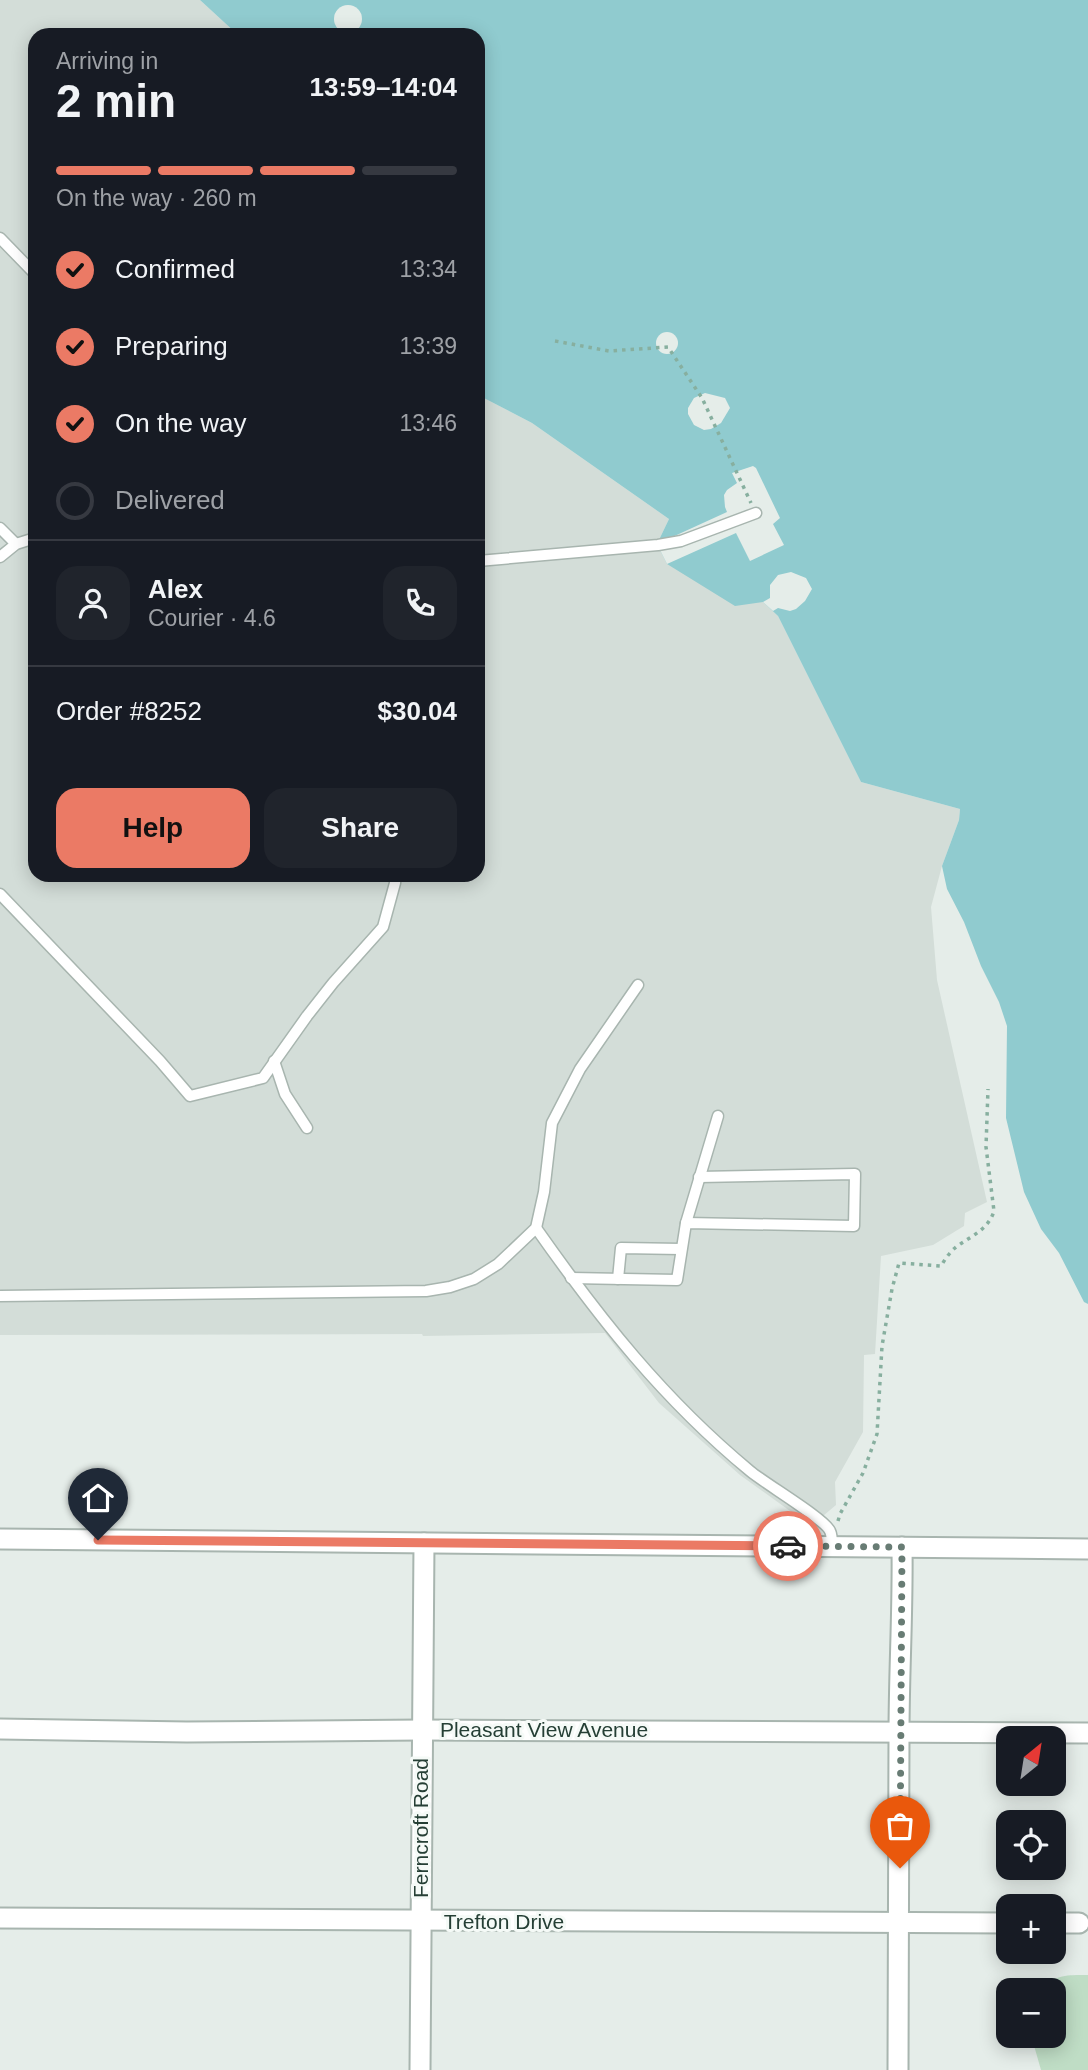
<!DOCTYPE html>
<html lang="en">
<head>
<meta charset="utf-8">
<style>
	body { margin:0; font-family:Helvetica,sans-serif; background:#20242c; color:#f1f3f6; height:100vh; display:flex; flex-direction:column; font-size:26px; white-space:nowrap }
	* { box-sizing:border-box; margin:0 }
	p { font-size:23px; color:#9ea1a6 }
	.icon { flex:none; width:38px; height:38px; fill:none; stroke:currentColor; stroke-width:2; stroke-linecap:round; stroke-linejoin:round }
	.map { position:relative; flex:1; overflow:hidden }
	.drawer { position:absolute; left:28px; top:28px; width:457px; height:854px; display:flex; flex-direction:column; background:#171b24; border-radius:21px; box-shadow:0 4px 18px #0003 }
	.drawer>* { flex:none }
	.needle { width:46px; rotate:30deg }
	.buttons { position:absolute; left:996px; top:1726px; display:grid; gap:14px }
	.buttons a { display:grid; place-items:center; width:70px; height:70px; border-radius:14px; background:#171b24; box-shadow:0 4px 18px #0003; font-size:35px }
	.pin { position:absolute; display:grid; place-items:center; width:60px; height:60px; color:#fff; margin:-72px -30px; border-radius:50% 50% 50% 0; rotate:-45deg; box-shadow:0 0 7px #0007 }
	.pin .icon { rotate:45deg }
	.courier { position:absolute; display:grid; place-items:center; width:70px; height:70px; margin:-35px; border:5px solid #eb7a65; border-radius:50%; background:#fff; color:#222; box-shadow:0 2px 9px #0007 }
	.headline em { font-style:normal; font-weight:600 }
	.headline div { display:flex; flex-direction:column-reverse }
	.headline { display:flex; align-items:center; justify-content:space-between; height:119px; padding:0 28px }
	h1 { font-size:46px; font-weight:600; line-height:52px }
	.bar { display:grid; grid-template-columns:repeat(4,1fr); gap:10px 7px; align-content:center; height:84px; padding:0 28px }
	.bar i { height:9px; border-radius:5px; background:#363941 }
	.bar .current { background:#eb7a65 }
	.bar p { grid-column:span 4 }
	.line { display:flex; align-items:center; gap:18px; padding:0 28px; border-top:2px solid #363941 }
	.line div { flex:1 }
	.round { display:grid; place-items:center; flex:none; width:74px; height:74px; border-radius:21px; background:#20242c }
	ol { padding:0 28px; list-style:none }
	li { display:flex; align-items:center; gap:21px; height:77px }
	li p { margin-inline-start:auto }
	li .icon { padding:7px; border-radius:50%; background:#eb7a65; color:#111; stroke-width:4 }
	li:last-child { color:#9ea1a6 }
	li i { width:38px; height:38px; border:4px solid #363941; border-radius:50% }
	.cta { display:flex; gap:14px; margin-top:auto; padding:14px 28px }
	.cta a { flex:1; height:80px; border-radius:21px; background:#eb7a65; color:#111; font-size:28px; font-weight:600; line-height:80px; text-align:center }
	.cta a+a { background:#20242c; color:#f1f3f6 }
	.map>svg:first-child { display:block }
</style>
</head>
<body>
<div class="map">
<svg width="1088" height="2070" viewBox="0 0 1088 2070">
	<rect width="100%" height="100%" fill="#e5ede9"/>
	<path fill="#d3ddd8" d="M 0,0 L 200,0 L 238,35 L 35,35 L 35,875 L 478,875 L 478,395 L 532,423 L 669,519 L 657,544 L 763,602 L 778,616 L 861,782 L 960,809 L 959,820 L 942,866 L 931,907 L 937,980 L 987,1202 L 965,1213 L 964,1226 L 933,1245 L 881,1256 L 875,1354 L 864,1355 L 863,1432 L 835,1482 L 836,1505 L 811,1526 L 740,1475 L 659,1403 L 605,1333 L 423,1336 L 422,1334 L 0,1335 Z"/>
	<path fill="#bfddc5" d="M 1088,1975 L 1088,2070 L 1041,2070 L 1031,2035 L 1054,2035 L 1054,1990 L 1041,1990 C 1053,1974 1070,1975 1088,1975 Z"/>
	<path fill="#90cbcf" d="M 200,0 L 1088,0 L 1088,1304 L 1084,1302 L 1059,1253 L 1041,1229 L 1024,1192 L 1006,1118 L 1007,1026 L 999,1002 L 981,966 L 964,922 L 947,889 L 942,866 L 959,820 L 960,809 L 861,782 L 778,616 L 763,602 L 735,606 L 667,564 L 657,544 L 669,519 L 532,423 L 478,395 L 478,35 L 238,35 Z"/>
	<g fill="#e5ede9">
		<circle cx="348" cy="19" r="14"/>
		<circle cx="667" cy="343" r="11"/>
		<path d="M 705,393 L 725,398 L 730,408 L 721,423 L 711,429 L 704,430 L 694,425 L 688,414 L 688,408 L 694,398 Z"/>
		<path d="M 753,466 L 756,468 L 780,518 L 773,524 L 784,545 L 750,561 L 736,533 L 667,564 L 657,544 L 727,512 L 725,507 L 724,495 L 727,490 L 737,483 L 732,473 Z"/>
		<path d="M 791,572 L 806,578 L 812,589 L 805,601 L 796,609 L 790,611 L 778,608 L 773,611 L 763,602 L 770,598 L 770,585 L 778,575 Z"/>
	</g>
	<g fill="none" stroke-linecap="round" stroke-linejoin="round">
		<defs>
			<g id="service">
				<path d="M 0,238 L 35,274"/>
				<path d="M 0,528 L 16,544"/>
				<path d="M 0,557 L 16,544 L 35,538"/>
				<path d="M 478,561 L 658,545 L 681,541 L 756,513"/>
				<path d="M 0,894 L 160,1061 L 190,1096 L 263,1078 L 307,1016 L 333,983 L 383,927 L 395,883 L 396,875"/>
				<path d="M 274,1061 L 285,1094 L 307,1128"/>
				<path d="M 686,1223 L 718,1116"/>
				<path d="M 536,1228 C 600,1319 663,1399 750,1471 C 764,1483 825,1519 830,1531 C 832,1535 832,1541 832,1546"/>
				<path d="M 571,1278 L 677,1280 L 686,1223 L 854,1226 L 855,1174 L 699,1177"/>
				<path d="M 618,1279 L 621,1248 L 681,1249"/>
				<path d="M 0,1296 L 426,1291 L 450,1287 L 474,1279 L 498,1264 L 536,1228 L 544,1192 L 552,1123 L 580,1069 L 638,985"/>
			</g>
			<g id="minor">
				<path d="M 0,1539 L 1088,1549"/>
				<path d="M 0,1729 L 187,1732 L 422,1730 L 1088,1733"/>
				<path d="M 0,1918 L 1008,1923"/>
				<path d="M 1054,1923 L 1079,1923"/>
				<path d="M 420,2070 L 424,1543"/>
				<path d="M 898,2070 C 899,1958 899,1846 899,1734 C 899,1671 903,1609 902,1547"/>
			</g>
		</defs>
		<use href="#service" stroke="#a8b5af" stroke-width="13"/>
		<use href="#minor" stroke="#a8b5af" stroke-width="23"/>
		<g stroke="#87af9f" stroke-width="3.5" stroke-dasharray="3.5 5" stroke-linecap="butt">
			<path d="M 555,341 L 609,351 L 668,347 L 702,398 L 751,503"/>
			<path d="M 838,1521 L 840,1514 L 863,1473 L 877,1434 L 882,1346 L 892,1289 L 899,1263 L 941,1266 C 945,1259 950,1252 956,1247 C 971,1236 988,1230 994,1211 L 986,1147 L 988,1089"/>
		</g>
		<use href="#service" stroke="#fff" stroke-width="10"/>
		<use href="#minor" stroke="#fff" stroke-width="19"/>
	</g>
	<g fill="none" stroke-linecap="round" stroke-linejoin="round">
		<path stroke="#687c74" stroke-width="7" stroke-dasharray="0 12.6" d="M 788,1546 L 902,1547 L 900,1868"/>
		<path stroke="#eb7a65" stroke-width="9" d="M 98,1540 L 788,1546"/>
	</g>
	<g text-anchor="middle" stroke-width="6" stroke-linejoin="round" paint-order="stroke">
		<g font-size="21" fill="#253f35" stroke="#f5faf7">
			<text x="544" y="1737">Pleasant View Avenue</text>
			<text transform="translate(421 1828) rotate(-90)" y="7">Ferncroft Road</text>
			<text x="504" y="1929">Trefton Drive</text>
		</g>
	</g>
</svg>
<div class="buttons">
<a><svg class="needle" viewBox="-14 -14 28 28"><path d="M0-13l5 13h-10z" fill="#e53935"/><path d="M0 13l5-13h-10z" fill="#9ea1a6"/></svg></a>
<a><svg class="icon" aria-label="locate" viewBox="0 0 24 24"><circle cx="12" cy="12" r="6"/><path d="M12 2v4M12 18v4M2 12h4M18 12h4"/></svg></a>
<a>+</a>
<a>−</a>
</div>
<div class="pin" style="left:900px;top:1868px;background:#ea580c"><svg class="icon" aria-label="bag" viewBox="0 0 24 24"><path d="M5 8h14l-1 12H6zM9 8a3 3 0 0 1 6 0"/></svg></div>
<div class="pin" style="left:98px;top:1540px;background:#1f2937"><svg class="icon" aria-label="home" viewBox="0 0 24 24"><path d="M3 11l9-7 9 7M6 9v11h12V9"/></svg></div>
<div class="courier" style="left:788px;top:1546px"><svg class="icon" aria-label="car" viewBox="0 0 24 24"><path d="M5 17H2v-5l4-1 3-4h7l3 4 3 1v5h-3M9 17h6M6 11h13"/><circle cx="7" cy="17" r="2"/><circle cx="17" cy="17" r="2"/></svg></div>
<section class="drawer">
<div class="headline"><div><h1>2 min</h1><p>Arriving in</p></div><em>13:59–14:04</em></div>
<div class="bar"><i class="current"></i><i class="current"></i><i class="current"></i><i></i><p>On the way · 260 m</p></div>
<ol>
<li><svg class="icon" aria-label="check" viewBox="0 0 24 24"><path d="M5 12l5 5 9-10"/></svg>Confirmed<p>13:34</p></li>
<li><svg class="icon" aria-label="check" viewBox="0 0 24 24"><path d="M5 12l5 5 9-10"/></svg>Preparing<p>13:39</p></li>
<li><svg class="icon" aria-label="check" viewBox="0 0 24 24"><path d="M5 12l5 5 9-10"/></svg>On the way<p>13:46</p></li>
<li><i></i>Delivered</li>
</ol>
<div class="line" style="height:126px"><a class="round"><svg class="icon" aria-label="person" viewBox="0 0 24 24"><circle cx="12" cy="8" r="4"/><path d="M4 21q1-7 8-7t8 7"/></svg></a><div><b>Alex</b><p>Courier · 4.6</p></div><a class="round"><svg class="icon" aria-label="phone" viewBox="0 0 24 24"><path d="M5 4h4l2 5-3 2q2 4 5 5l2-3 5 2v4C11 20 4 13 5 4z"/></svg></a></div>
<div class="line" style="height:91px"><div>Order #8252</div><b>$30.04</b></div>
<div class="cta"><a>Help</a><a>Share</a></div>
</section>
</div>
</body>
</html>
